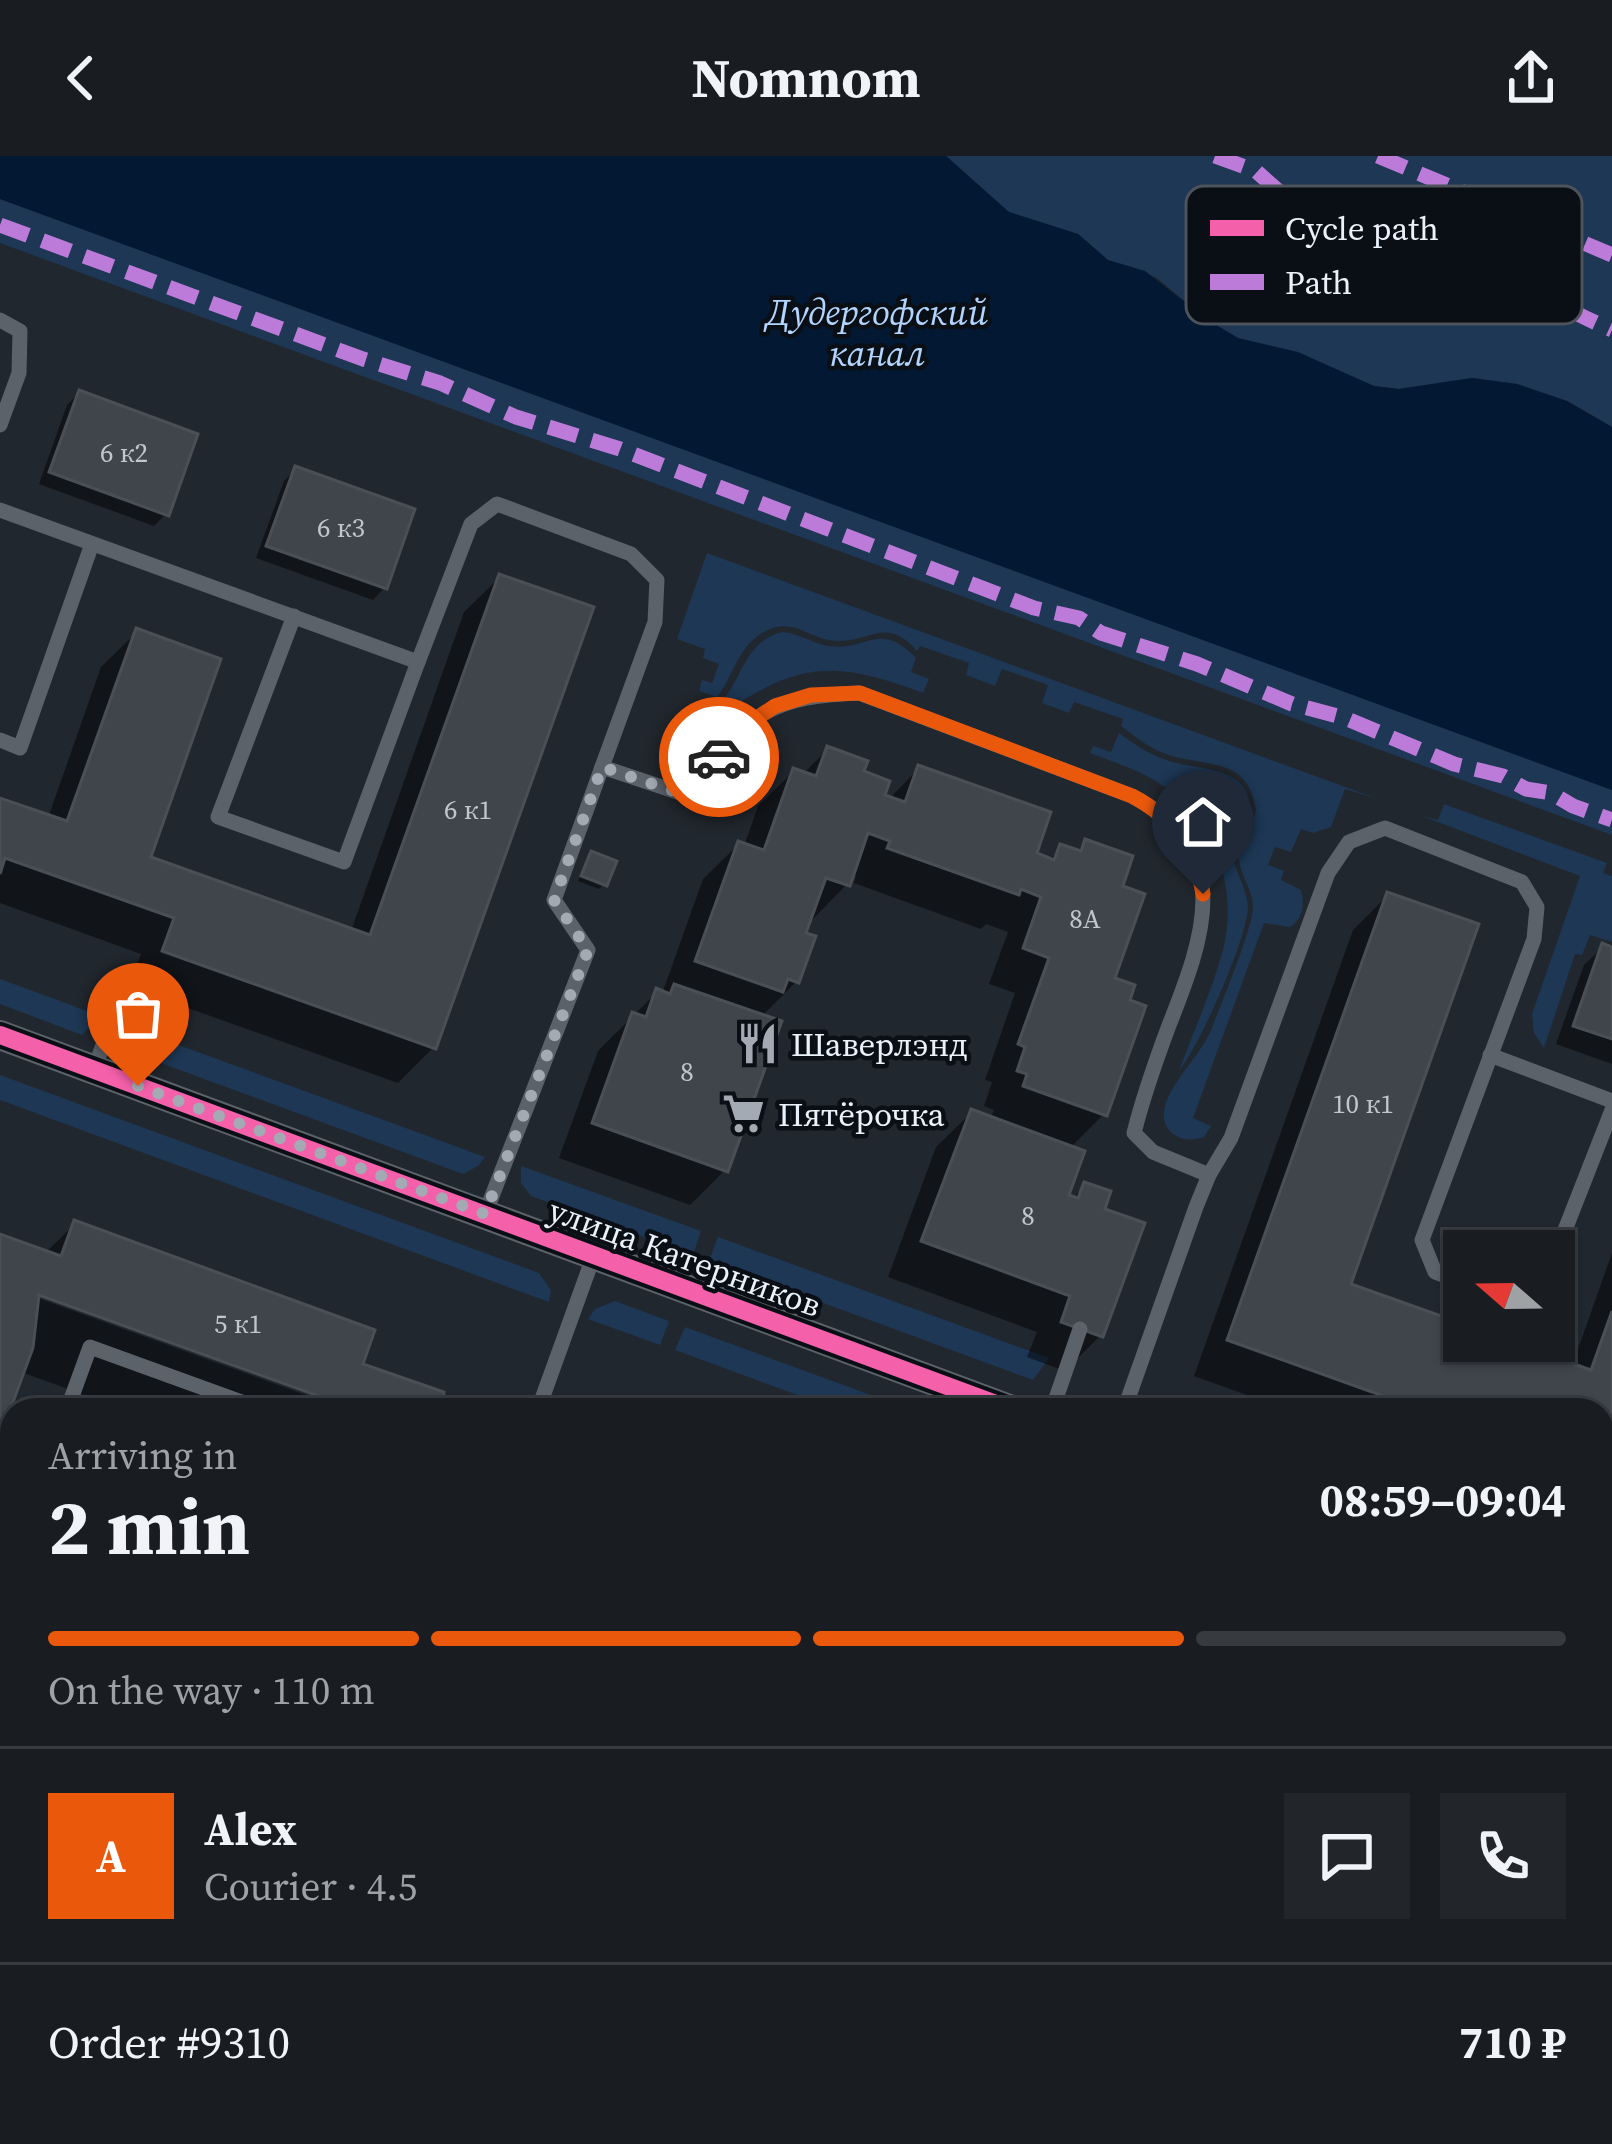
<!DOCTYPE html>
<html lang="en">
<head>
<meta charset="utf-8">
<style>
	body { margin:0; font-family:"Source Serif 4",serif; background:#22262a; color:#f1f3f6; height:100vh; display:flex; flex-direction:column; font-size:45px; white-space:nowrap }
	* { box-sizing:border-box; margin:0 }
	p { font-size:39px; color:#9fa2a5 }
	.icon { flex:none; width:66px; height:66px; fill:none; stroke:currentColor; stroke-width:2; stroke-linecap:round; stroke-linejoin:round }
	.map { position:relative; flex:1; overflow:hidden }
	.panel { position:absolute; left:0px; top:1242px; width:1614px; height:747px; display:flex; flex-direction:column; background:#191d22; border-radius:36px 36px 0 0; box-shadow:0 3px 9px #0004,0 0 0 3px #373b40 }
	.panel>* { flex:none }
	.needle { width:78px; rotate:290deg }
	.fabs { position:absolute; left:1443px; top:1074px; display:grid; gap:24px }
	.fabs a { display:grid; place-items:center; width:132px; height:132px; border-radius:0px; background:#191d22; box-shadow:0 3px 9px #0004,0 0 0 3px #373b40; font-size:60px }
	.pin { position:absolute; display:grid; place-items:center; width:102px; height:102px; color:#fff; margin:-123px -51px; border-radius:50% 50% 50% 0; rotate:-45deg; box-shadow:0 0 12px #0007 }
	.pin .icon { rotate:45deg }
	.courier { position:absolute; display:grid; place-items:center; width:120px; height:120px; margin:-60px; border:9px solid #ea580c; border-radius:50%; background:#fff; color:#222; box-shadow:0 3px 15px #0007 }
	.summary em { font-style:normal; font-weight:700 }
	.summary div { display:flex; flex-direction:column-reverse }
	.summary { display:flex; align-items:center; justify-content:space-between; height:204px; padding:0 48px }
	h1 { font-size:78px; font-weight:700; line-height:90px }
	.bar { display:grid; grid-template-columns:repeat(4,1fr); gap:18px 12px; align-content:center; height:144px; padding:0 48px }
	.bar i { height:15px; border-radius:9px; background:#373b40 }
	.bar .selected { background:#ea580c }
	.bar p { grid-column:span 4 }
	.line { display:flex; align-items:center; gap:30px; padding:0 48px; border-top:3px solid #373b40 }
	.line div { flex:1 }
	.round { display:grid; place-items:center; flex:none; width:126px; height:126px; border-radius:0px; background:#22262a }
	header { display:flex; justify-content:space-between; align-items:center; height:156px; padding:0 48px; background:#191d22; font-size:54px; font-weight:700 }
	.map>svg:first-child { display:block }
</style>
</head>
<body>
<header><svg class="icon" aria-label="back" viewBox="0 0 24 24"><path d="M15 5l-7 7 7 7"/></svg>Nomnom<svg class="icon" aria-label="share" viewBox="0 0 24 24"><path d="M12 15V3M7 8l5-5 5 5M5 13v7h14v-7"/></svg></header>
<div class="map">
<svg width="1612" height="1988" viewBox="0 0 1612 1988">
	<rect width="100%" height="100%" fill="#21272e"/>
	<g fill="#1d3754">
		<path d="M 946,0 L 1612,0 L 1612,271 L 1567,245 L 1517,228 L 1472,222 L 1399,233 L 1374,230 L 1238,182 L 1207,164 L 1157,122 L 1108,104 L 1078,78 L 1008,56 Z"/>
		<path d="M 0,43 L 1612,634 L 1612,679 L 0,87 Z"/>
		<path d="M 707,397 L 1378,643 L 1345,633 L 1331,671 L 1313,677 L 1301,673 L 1291,696 L 1275,691 L 1268,709 L 1284,715 L 1281,724 L 1301,734 C 1305,748 1303,763 1290,771 L 1264,767 L 1193,962 L 1211,970 L 1204,981 C 1184,988 1166,979 1164,962 C 1161,934 1200,902 1211,874 C 1220,851 1253,771 1253,751 C 1253,732 1237,716 1239,697 C 1241,682 1253,670 1256,654 C 1248,602 1211,611 1172,600 C 1153,595 1137,582 1121,570 L 1123,563 L 1074,546 L 1069,557 L 1042,547 L 1048,529 L 1002,513 L 995,530 L 966,519 L 969,507 L 920,490 L 917,495 C 887,461 873,484 840,485 C 808,486 794,456 759,479 C 737,494 733,521 717,541 L 699,535 L 702,524 L 712,527 L 719,508 L 703,502 L 705,493 L 677,483 Z"/>
		<path d="M 782,476 C 799,477 812,487 828,490 C 867,496 879,463 916,502 L 911,516 L 929,523 L 923,537 C 847,509 807,502 736,549 L 723,544 C 744,518 745,486 782,476 Z"/>
		<path d="M 1119,577 C 1135,589 1150,599 1169,605 C 1197,614 1252,610 1250,655 C 1249,669 1237,685 1233,699 C 1235,717 1248,734 1248,752 C 1246,785 1200,889 1179,915 C 1193,876 1212,835 1223,794 C 1238,734 1217,667 1165,631 C 1142,615 1116,607 1090,597 L 1093,590 L 1111,596 Z"/>
		<path d="M 1444,648 L 1607,707 L 1603,717 L 1612,720 L 1612,786 L 1590,779 L 1582,799 L 1575,798 L 1544,892 L 1534,877 L 1532,858 L 1580,720 L 1422,660 L 1438,664 Z"/>
		<path d="M 0,823 L 101,860 L 82,879 L 0,848 Z"/>
		<path d="M 124,869 L 485,1001 L 478,1010 L 463,1018 L 128,895 L 122,879 Z"/>
		<path d="M 0,919 L 539,1117 L 551,1134 L 549,1146 L 0,944 Z"/>
		<path d="M 521,1010 L 701,1075 L 693,1099 L 531,1040 L 521,1027 Z"/>
		<path d="M 718,1081 L 1049,1202 L 1033,1224 L 709,1105 Z"/>
		<path d="M 615,1145 L 669,1165 L 660,1189 L 588,1163 L 595,1153 Z"/>
		<path d="M 685,1171 L 912,1254 L 838,1254 L 675,1194 Z"/>
		<path d="M 140,1977 L 482,1977 L 480,1988 L 129,1988 Z"/>
	</g>
	<path fill="#031833" d="M 0,0 L 946,0 L 1009,56 L 1078,78 L 1108,104 L 1145,115 L 1208,164 L 1238,182 L 1298,196 L 1374,230 L 1399,233 L 1472,222 L 1517,228 L 1567,245 L 1612,271 L 1612,634 L 0,43 Z"/>
	<g fill="#0007" fill-rule="evenodd">
		<path d="M 79,237 L 166,358 L 154,370 L 39,328 L 67,249 Z"/>
		<path d="M 296,313 L 385,431 L 373,444 L 256,402 L 284,325 Z"/>
		<path d="M 500,421 L 434,891 L 398,927 L 129,831 L 141,798 L 0,747 L 0,645 L 48,662 L 101,511 L 137,476 L 147,703 L 351,775 L 464,456 Z"/>
		<path d="M 828,593 L 888,644 L 919,612 L 1033,699 L 1048,705 L 1061,692 L 1075,697 L 1086,686 L 1119,732 L 1104,958 L 1070,992 L 1065,1041 L 1072,1043 L 1085,1029 L 1101,1054 L 1100,1180 L 1065,1215 L 1027,1201 L 1037,1176 L 888,1121 L 936,991 L 972,956 L 990,963 L 994,954 L 984,950 L 992,926 L 985,924 L 1015,837 L 989,828 L 1008,776 L 986,768 L 981,773 L 854,727 L 856,720 L 850,718 L 847,728 L 812,764 L 808,763 L 797,825 L 761,861 L 725,1014 L 690,1049 L 559,1002 L 598,895 L 657,836 L 662,838 L 703,723 L 739,688 L 744,690 L 758,650 L 794,615 L 803,618 Z"/>
		<path d="M 592,698 L 604,728 L 599,733 L 578,725 Z"/>
		<path d="M 1388,739 L 1347,1130 L 1464,1172 L 1464,1185 L 1502,1185 L 1572,1210 L 1612,1097 L 1612,1327 L 1602,1323 L 1602,1254 L 1289,1254 L 1194,1220 L 1353,774 Z"/>
		<path d="M 1603,791 L 1612,794 L 1612,908 L 1556,888 L 1584,809 Z"/>
		<path d="M 75,1068 L 359,1210 L 439,1254 L 126,1254 L 21,1216 L 0,1272 L 0,1081 L 45,1097 ZM 26,1131 L 314,1235 L 314,1242 L 24,1137 Z"/>
		<path d="M 1602,1616 L 1612,1620 L 1612,1792 L 1602,1788 Z"/>
		<path d="M 577,1977 L 797,1977 L 827,1988 L 573,1988 Z"/>
		<path d="M 1284,1977 L 1436,1977 L 1425,1988 L 1280,1988 Z"/>
	</g>
	<g fill="#40454b" stroke="#4a4f55" stroke-width="3">
		<path d="M 79,234 L 198,278 L 169,360 L 49,316 Z"/>
		<path d="M 295,310 L 415,353 L 387,433 L 266,390 Z"/>
		<path d="M 499,418 L 594,451 L 436,893 L 162,795 L 174,762 L 5,702 L 0,718 L 0,642 L 67,665 L 136,472 L 221,503 L 151,701 L 370,779 Z"/>
		<path d="M 827,590 L 868,605 L 864,615 L 890,625 L 885,639 L 905,646 L 918,609 L 1051,656 L 1037,697 L 1054,704 L 1060,688 L 1081,695 L 1085,683 L 1133,700 L 1123,730 L 1145,738 L 1115,822 L 1135,829 L 1130,844 L 1146,850 L 1107,960 L 1023,930 L 1027,918 L 1017,915 L 1025,891 L 1018,888 L 1049,802 L 1023,792 L 1041,741 L 1021,733 L 1019,739 L 887,692 L 890,685 L 868,677 L 850,730 L 826,722 L 806,777 L 816,780 L 799,827 L 788,823 L 783,836 L 695,805 L 738,685 L 764,694 L 793,612 L 816,620 Z"/>
		<path d="M 591,695 L 617,705 L 607,730 L 581,720 Z"/>
		<path d="M 1387,736 L 1479,768 L 1351,1128 L 1464,1168 L 1464,1185 L 1510,1185 L 1591,1214 L 1612,1155 L 1612,1280 L 1602,1276 L 1602,1254 L 1540,1254 L 1529,1250 L 1528,1254 L 1422,1254 L 1227,1184 Z"/>
		<path d="M 1602,787 L 1612,791 L 1612,883 L 1573,870 Z"/>
		<path d="M 674,828 L 782,865 L 728,1016 L 592,967 L 632,856 L 646,861 L 656,832 L 670,838 Z"/>
		<path d="M 971,953 L 1085,995 L 1069,1039 L 1078,1042 L 1084,1026 L 1111,1035 L 1105,1053 L 1145,1067 L 1103,1181 L 1061,1166 L 1070,1140 L 921,1085 Z"/>
		<path d="M 74,1064 L 375,1174 L 363,1208 L 444,1236 L 442,1254 L 357,1254 L 39,1139 L 33,1192 L 0,1281 L 0,1078 L 61,1100 Z"/>
		<path d="M 1602,1613 L 1612,1617 L 1612,1709 L 1602,1705 Z"/>
		<path d="M 591,1977 L 806,1977 L 836,1988 L 587,1988 Z"/>
	</g>
	<g fill="none" stroke-linecap="round" stroke-linejoin="round">
		<g stroke="#5b6269" stroke-width="15">
			<path d="M 0,164 L 20,175 L 19,217 L 0,269"/>
			<path d="M 0,354 L 418,506 L 471,368 L 497,348 L 631,398 L 657,424 L 655,466 L 602,611 L 686,639 L 704,632 C 742,556 776,540 859,537 L 1132,640 C 1238,696 1203,783 1168,872 C 1155,907 1143,941 1134,977 L 1153,996 L 1209,1019"/>
			<path d="M 294,460 L 218,661 L 344,706 L 418,506"/>
			<path d="M 0,584 L 20,592 L 92,388"/>
			<path d="M 1490,899 L 1612,945"/>
			<path d="M 94,914 L 122,836"/>
			<path d="M 485,1058 L 588,794 L 554,744 L 602,611"/>
			<path d="M 1554,1102 L 1612,954"/>
			<path d="M 67,1254 L 90,1191 L 264,1254"/>
			<path d="M 538,1254 L 594,1099"/>
			<path d="M 1052,1254 L 1080,1173"/>
			<path d="M 1124,1254 L 1196,1051 L 1209,1019 L 1231,982 L 1328,717 L 1349,686 L 1385,672 L 1522,726 L 1537,751 L 1534,783 L 1422,1084 L 1435,1116 L 1464,1127"/>
			<path d="M 0,1370 L 12,1372"/>
			<path d="M 0,1440 L 12,1444"/>
			<path d="M 0,1520 L 12,1525"/>
			<path d="M 1602,1756 L 1612,1760"/>
			<path d="M 0,1825 L 12,1854"/>
			<path d="M 0,1876 L 12,1867"/>
			<path d="M 1585,1977 L 1612,1987"/>
			<path d="M 32,1988 L 42,1977"/>
			<path d="M 1307,1988 L 1307,1977"/>
		</g>
		<g stroke="#5b6269" stroke-width="30">
			<path d="M 0,879 L 1012,1254"/>
			<path d="M 1602,1473 L 1612,1476"/>
		</g>
		<g stroke="#bd7bd9" stroke-width="15" stroke-dasharray="30 15" stroke-linecap="butt">
			<path d="M 1215,0 L 1256,15 L 1313,66 L 1399,74 L 1532,104 C 1552,149 1568,154 1612,174"/>
			<path d="M 1378,0 L 1612,99"/>
			<path d="M 1288,44 L 1333,43 L 1394,70"/>
			<path d="M 0,69 L 363,203 L 440,227 L 516,261 L 620,293 L 1034,452 L 1079,462 L 1101,477 L 1197,508 L 1292,548 L 1345,562 L 1454,608 L 1503,620 L 1526,633 L 1551,637 L 1573,650 L 1612,664"/>
		</g>
		<defs>
			<path id="cycleway" d="M 0,879 L 1012,1254"/>
		</defs>
		<use href="#cycleway" stroke="#0a0f15" stroke-width="26"/>
		<use href="#cycleway" stroke="#f560ab" stroke-width="18"/>
	</g>
	<g fill="none" stroke-linecap="round" stroke-linejoin="round">
		<path stroke="#a3aab3" stroke-width="12" stroke-dasharray="0 21.6" d="M 138,930 L 485,1058 L 588,794 L 554,744 L 602,611 L 686,639 L 704,632 L 719,601"/>
		<path stroke="#ea580c" stroke-width="15" d="M 719,601 L 742,572 L 775,550 L 811,539 L 860,537 L 1132,640 C 1172,661 1195,692 1203,738"/>
	</g>
	<defs>
		<symbol id="restaurant-bare" viewBox="-9 -9 18 18"><path d="M-5-6h1v4h1v-4h1v4h1v-4h1v5L-1.5 .5V6h-2V.5L-5-1ZM5-6V6H3V1.5H1.5Q1.5-4 5-6Z" fill="#a3aab3" stroke="#0a0f15" stroke-width="2.5" paint-order="stroke"/></symbol>
		<symbol id="supermarket-bare" viewBox="-9 -9 18 18"><path d="M-6-5.5h2.5l.6 2H6L4.5 2H-2.5L-4.4-4H-6ZM-1.5 3.2a1.3 1.3 0 1 0 .1 0ZM3 3.2a1.3 1.3 0 1 0 .1 0Z" fill="#a3aab3" stroke="#0a0f15" stroke-width="2.5" paint-order="stroke"/></symbol>
	</defs>
	<g fill-rule="evenodd">
		<use href="#restaurant-bare" x="728" y="858" width="59" height="59"/>
		<use href="#supermarket-bare" x="714" y="928" width="59" height="59"/>
	</g>
	<g text-anchor="middle" stroke-width="9" stroke-linejoin="round" paint-order="stroke">
		<g font-size="27" fill="#bfc6ce">
			<text x="124" y="306">6 к2</text>
			<text x="341" y="381">6 к3</text>
			<text x="468" y="663">6 к1</text>
			<text x="1085" y="772">8А</text>
			<text x="687" y="925">8</text>
			<text x="1363" y="957">10 к1</text>
			<text x="1028" y="1069">8</text>
			<text x="238" y="1177">5 к1</text>
		</g>
		<g font-size="33" fill="#e9f1fa" stroke="#0a0f15" text-anchor="start">
			<text x="791" y="900">Шаверлэнд</text>
			<text x="778" y="970">Пятёрочка</text>
		</g>
		<g font-size="33" fill="#e9f1fa" stroke="#0a0f15">
			<text transform="translate(685 1101) rotate(20)" y="12">улица Катерников</text>
		</g>
		<g font-size="36" font-style="italic" fill="#b1d5fe" stroke="#0a0f15">
			<text x="877" y="169">Дудергофский<tspan x="877" dy="41">канал</tspan></text>
		</g>
	</g>
	<rect x="1186" y="30" width="396" height="138" rx="18" fill="#0a0f15" stroke="#4d535a" stroke-width="3"/>
	<rect x="1210" y="64" width="54" height="16" fill="#f560ab"/>
	<rect x="1210" y="118" width="54" height="16" fill="#bd7bd9"/>
	<g font-size="33" fill="#e9f1fa">
		<text x="1285" y="84">Cycle path</text>
		<text x="1285" y="138">Path</text>
	</g>
</svg>
<div class="fabs">
<a><svg class="needle" viewBox="-14 -14 28 28"><path d="M0-13l5 13h-10z" fill="#e53935"/><path d="M0 13l5-13h-10z" fill="#9fa2a5"/></svg></a>
</div>
<div class="pin" style="left:138px;top:930px;background:#ea580c"><svg class="icon" aria-label="bag" viewBox="0 0 24 24"><path d="M5 8h14l-1 12H6zM9 8a3 3 0 0 1 6 0"/></svg></div>
<div class="pin" style="left:1203px;top:738px;background:#1f2937"><svg class="icon" aria-label="home" viewBox="0 0 24 24"><path d="M3 11l9-7 9 7M6 9v11h12V9"/></svg></div>
<div class="courier" style="left:719px;top:601px"><svg class="icon" aria-label="car" viewBox="0 0 24 24"><path d="M5 17H2v-5l4-1 3-4h7l3 4 3 1v5h-3M9 17h6M6 11h13"/><circle cx="7" cy="17" r="2"/><circle cx="17" cy="17" r="2"/></svg></div>
<section class="panel">
<div class="summary"><div><h1>2 min</h1><p>Arriving in</p></div><em>08:59–09:04</em></div>
<div class="bar"><i class="selected"></i><i class="selected"></i><i class="selected"></i><i></i><p>On the way · 110 m</p></div>
<div class="line" style="height:216px"><b class="round" style="background:#ea580c;color:#fff">A</b><div><b>Alex</b><p>Courier · 4.5</p></div><a class="round"><svg class="icon" aria-label="chat" viewBox="0 0 24 24"><path d="M4 5h16v11H9l-5 4z"/></svg></a><a class="round"><svg class="icon" aria-label="phone" viewBox="0 0 24 24"><path d="M5 4h4l2 5-3 2q2 4 5 5l2-3 5 2v4C11 20 4 13 5 4z"/></svg></a></div>
<div class="line" style="height:156px"><div>Order #9310</div><b>710 ₽</b></div>
</section>
</div>
</body>
</html>
